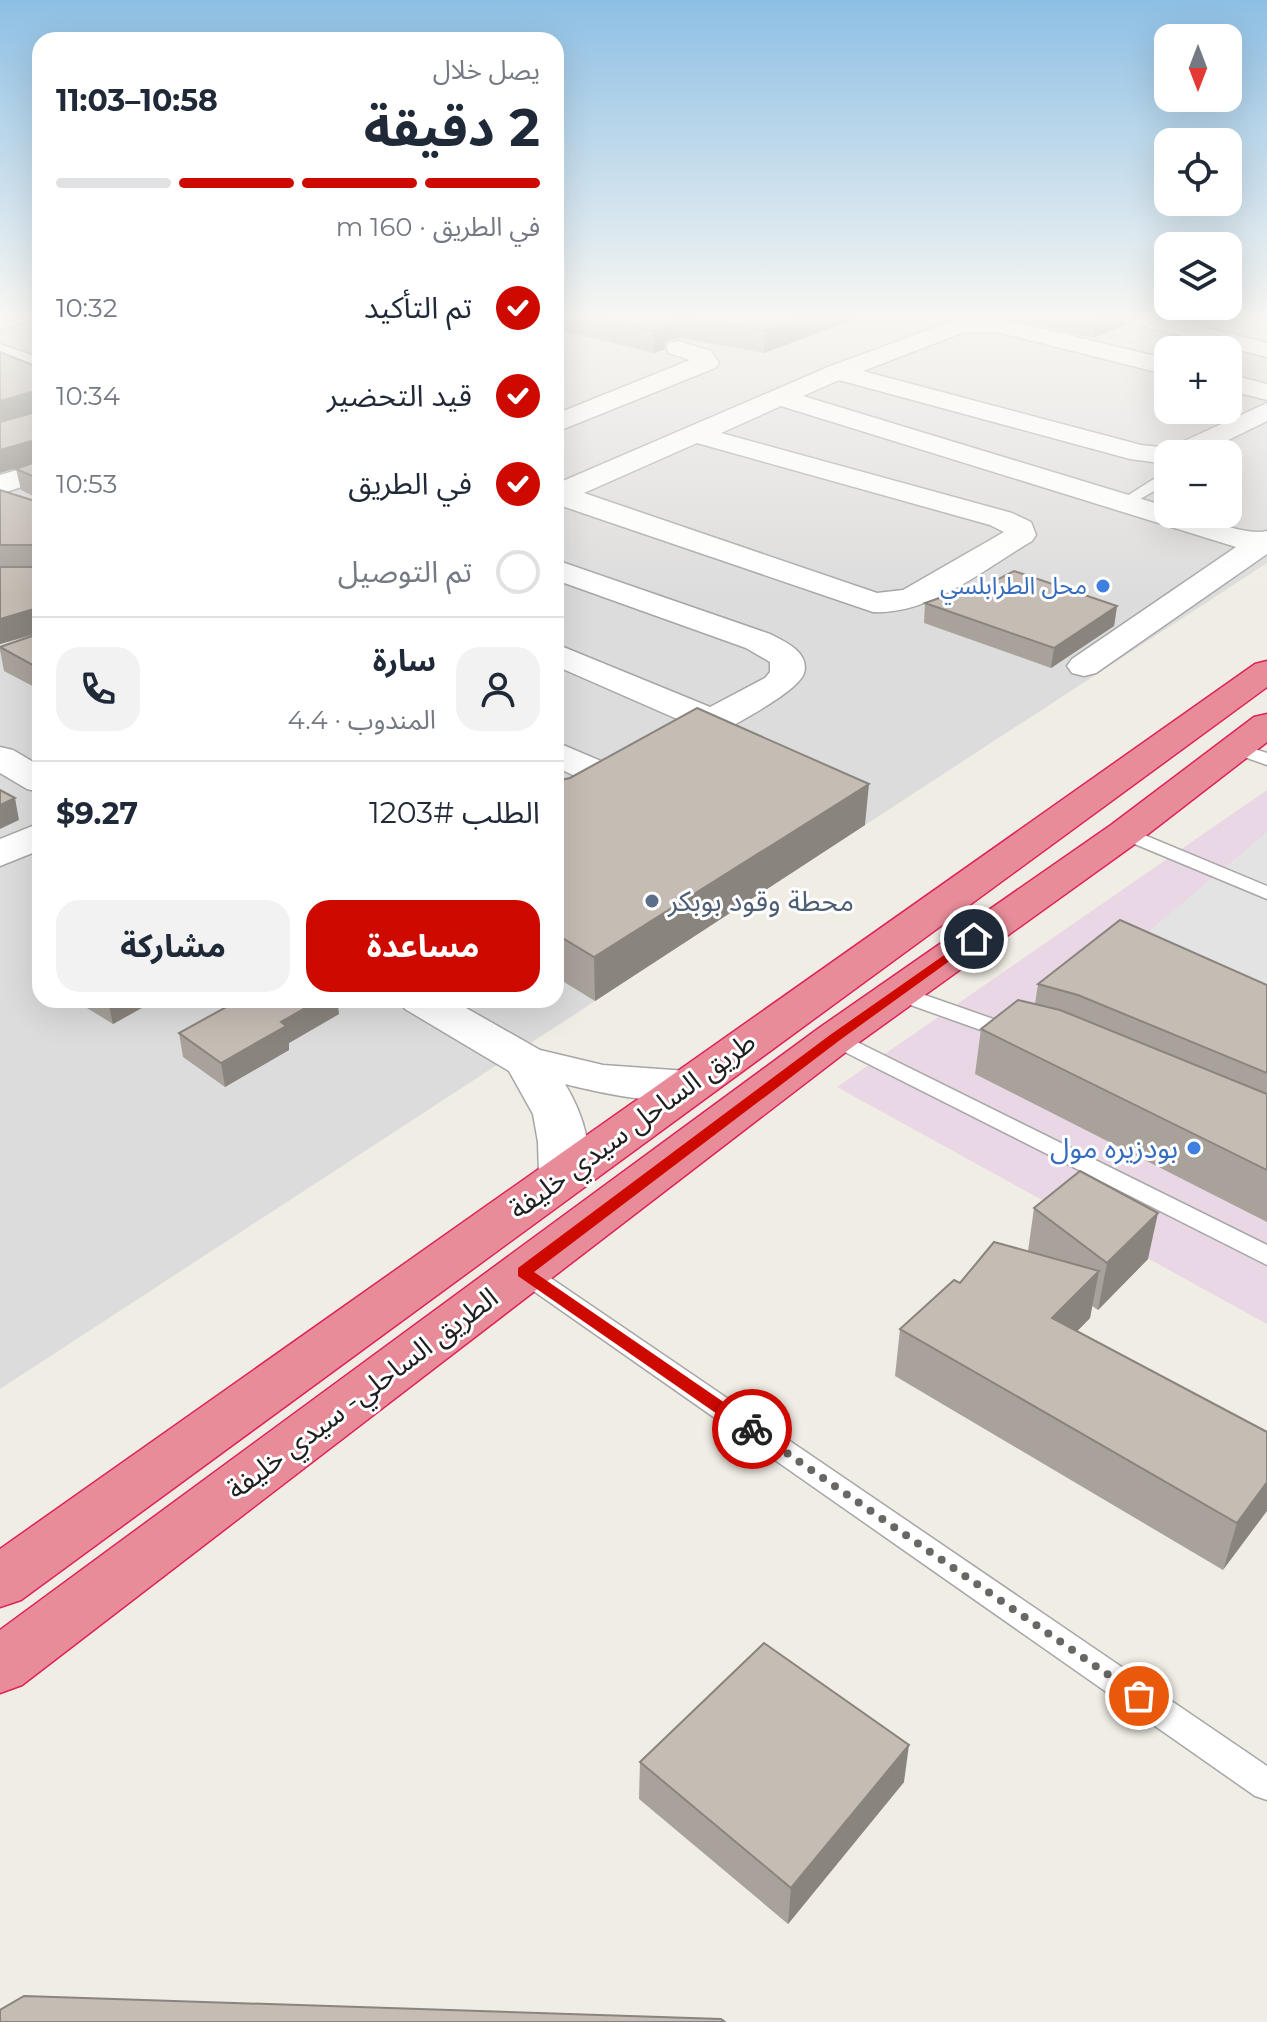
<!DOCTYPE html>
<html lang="ar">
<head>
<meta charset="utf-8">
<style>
	body { margin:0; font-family:Montserrat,"Noto Sans Arabic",sans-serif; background:#f2f2f3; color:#1f2937; direction:rtl; height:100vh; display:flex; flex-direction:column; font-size:30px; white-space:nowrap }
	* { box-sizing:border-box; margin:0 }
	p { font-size:26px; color:#747a83 }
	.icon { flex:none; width:44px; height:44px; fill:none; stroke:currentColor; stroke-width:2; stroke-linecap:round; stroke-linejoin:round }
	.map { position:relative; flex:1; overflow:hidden; direction:ltr }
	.drawer { position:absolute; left:32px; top:32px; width:532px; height:976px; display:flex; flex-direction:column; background:#fff; border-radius:24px; box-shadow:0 8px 32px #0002; direction:rtl }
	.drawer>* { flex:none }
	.needle { width:52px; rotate:180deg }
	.fabs { position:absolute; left:1154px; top:24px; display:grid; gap:16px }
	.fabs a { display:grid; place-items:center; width:88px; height:88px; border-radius:16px; background:#fff; box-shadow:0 8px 32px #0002; font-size:40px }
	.pin { position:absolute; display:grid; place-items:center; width:68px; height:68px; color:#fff; margin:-34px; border:4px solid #fff; border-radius:50%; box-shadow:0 2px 8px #0007 }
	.courier { position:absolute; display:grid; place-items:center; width:80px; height:80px; margin:-40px; border:6px solid #ce0900; border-radius:50%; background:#fff; color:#222; box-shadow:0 2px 10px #0007 }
	.summary em { font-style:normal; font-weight:700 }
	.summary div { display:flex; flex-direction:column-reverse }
	.summary { display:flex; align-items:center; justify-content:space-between; height:136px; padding:0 24px }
	h1 { font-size:52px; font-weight:700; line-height:60px }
	.bar { display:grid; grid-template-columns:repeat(4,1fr); gap:12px 8px; align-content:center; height:96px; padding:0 24px }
	.bar i { height:10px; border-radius:6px; background:#e0e1e3 }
	.bar .current { background:#ce0900 }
	.bar p { grid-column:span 4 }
	.line { display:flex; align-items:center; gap:20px; padding:0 24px; border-top:2px solid #e0e1e3 }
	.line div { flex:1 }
	.round { display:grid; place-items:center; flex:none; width:84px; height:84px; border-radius:24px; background:#f2f2f3 }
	ol { padding:0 24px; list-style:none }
	li { display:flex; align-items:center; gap:24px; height:88px }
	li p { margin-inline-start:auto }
	li .icon { padding:8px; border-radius:50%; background:#ce0900; color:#fff; stroke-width:4 }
	li:last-child { color:#747a83 }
	li i { width:44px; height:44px; border:4px solid #e0e1e3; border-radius:50% }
	.action { display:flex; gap:16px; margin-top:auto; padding:16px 24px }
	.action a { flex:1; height:92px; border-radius:24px; background:#ce0900; color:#fff; font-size:32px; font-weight:700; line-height:92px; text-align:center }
	.action a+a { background:#f2f2f3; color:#1f2937 }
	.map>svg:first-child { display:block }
</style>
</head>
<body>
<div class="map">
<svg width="1267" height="2022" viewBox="0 0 1267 2022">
	<rect width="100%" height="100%" fill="#f0ede5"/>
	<path fill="#dddcdc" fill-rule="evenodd" d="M 0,313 L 40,313 L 40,1000 L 556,1000 L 556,313 L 1267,313 L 1267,563 L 0,1389 ZM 1168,350 L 1228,350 L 1228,410 L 1168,410 ZM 1168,454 L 1228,454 L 1228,514 L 1168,514 Z"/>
	<path fill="#e9d7e5" d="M 1267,790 L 1267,1324 L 837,1087 Z"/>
	<path fill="#e3e3e3" d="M 1267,832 L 1267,1025 L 1117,958 Z"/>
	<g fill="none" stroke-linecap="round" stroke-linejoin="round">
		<defs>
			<g id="lane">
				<path d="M 1168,470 L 1168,483 L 1128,506 L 1118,506 L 1116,503 Z"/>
				<path d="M 1236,743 L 1267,753 L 1267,765 L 1230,752 L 1227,748 Z"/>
				<path d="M 1125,827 L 1267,886 L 1267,899 L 1118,837 L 1115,833 Z"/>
				<path d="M 899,986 L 1022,1029 L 1025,1034 L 1022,1039 L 1006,1039 L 891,998 L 888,993 Z"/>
				<path d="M 835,1031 L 1267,1245 L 1267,1265 L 827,1043 L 824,1038 L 827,1033 Z"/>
				<path d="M 524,1263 L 533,1266 L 1267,1766 L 1267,1800 L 1255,1796 L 515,1278 L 511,1272 L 515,1266 Z"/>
			</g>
			<g id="street">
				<path d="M 40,313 L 40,318 L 0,329 L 0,315 Z"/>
				<path d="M 1106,313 L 1149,313 L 1267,343 L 1267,357 L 1110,318 Z"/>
				<path d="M 961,318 L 997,318 L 1168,359 L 1168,375 L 997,332 L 964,332 L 863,371 L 1141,445 L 1169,448 L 1267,403 L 1267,421 L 1200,454 L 1168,454 L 1168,464 L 1130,459 L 839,380 L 803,396 L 1168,507 L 1168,514 C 1200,514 1243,537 1267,531 L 1267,554 L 1096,673 L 1084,676 L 1072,673 L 1067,666 L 1072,659 L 1236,547 L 781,406 L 721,433 L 1012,513 L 1031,522 L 1036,535 L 1032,541 C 984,569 930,615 873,612 L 556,504 L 556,484 L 828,367 ZM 697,443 L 990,525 L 1004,532 L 903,590 L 877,593 L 584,493 Z"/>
				<path d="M 678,341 L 711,351 L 719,363 L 715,368 L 556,432 L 556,414 L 690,360 L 669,353 L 666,348 L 669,343 Z"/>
				<path d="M 0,344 L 40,358 L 40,375 L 0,360 Z"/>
				<path d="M 1228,374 L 1267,384 L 1267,400 L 1228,390 Z"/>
				<path d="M 40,463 L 40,481 L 0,494 L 0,475 Z"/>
				<path d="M 556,560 L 770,634 C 784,641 810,652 804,673 C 797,696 702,741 678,755 L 665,758 L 652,755 L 647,747 L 652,739 L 684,722 L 556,666 L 556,644 L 710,707 L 765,678 L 770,672 L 770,662 L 746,648 L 556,580 Z"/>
				<path d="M 556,742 L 622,770 L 628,778 L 622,786 L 609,789 L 596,786 L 556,767 Z"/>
				<path d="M 0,747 L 13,750 L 40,766 L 40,792 L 27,789 L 0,773 Z"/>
				<path d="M 40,823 L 40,850 L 0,866 L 0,839 Z"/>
				<path d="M 398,1000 L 452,1000 L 540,1050 L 603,1065 L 687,1071 L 703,1076 L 710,1086 L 703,1096 C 664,1107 605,1094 565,1084 C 582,1112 599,1157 580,1186 L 563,1191 L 546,1186 L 539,1175 L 538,1142 L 533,1114 L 509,1071 L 405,1009 Z"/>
			</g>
			<g id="highway">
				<path d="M 1267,661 L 1267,687 L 21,1600 L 0,1607 L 0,1549 L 1255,664 Z"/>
				<path d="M 1267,714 L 1267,742 L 1139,841 L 851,1048 L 22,1685 L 0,1693 L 0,1630 L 819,1028 L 1111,825 L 1254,717 Z"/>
			</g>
		</defs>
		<use href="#lane" stroke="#a6a6a6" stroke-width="3"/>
		<use href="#street" stroke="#a6a6a6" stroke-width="3"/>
		<use href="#highway" stroke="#de225a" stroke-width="3"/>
		<use href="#lane" fill="#fff" fill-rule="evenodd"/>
		<use href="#street" fill="#fff" fill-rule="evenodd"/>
		<use href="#highway" fill="#e88c99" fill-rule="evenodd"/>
	</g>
	<g fill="#a9a29b">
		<path d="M 556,313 L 872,313 L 764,353 L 679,338 L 666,341 L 664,350 L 653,353 L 556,329 Z"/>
		<path d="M 993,313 L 1126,313 L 1125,325 L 1093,338 L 993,315 Z"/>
		<path d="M 0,352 L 40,368 L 40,690 L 4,671 L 0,650 L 0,646 L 38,634 L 0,644 L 0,490 L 38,502 L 37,498 L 21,490 L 16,469 L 33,463 L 0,473 Z"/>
		<path d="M 983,587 L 1117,606 L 1114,626 L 1051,668 L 924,623 L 925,603 Z"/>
		<path d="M 556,781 L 865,825 L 595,1001 L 556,977 Z"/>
		<path d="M 1038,984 L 1267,985 L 1267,1222 L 975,1074 L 981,1029 L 1035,1004 Z"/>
		<path d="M 74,1000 L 156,1000 L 113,1024 Z"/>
		<path d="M 239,1000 L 337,1000 L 339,1014 L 289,1043 L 289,1050 L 225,1087 L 183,1057 L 179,1033 Z"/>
		<path d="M 1034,1208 L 1148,1259 L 1098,1310 L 1092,1306 L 1090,1318 L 1077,1331 L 1267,1432 L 1223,1570 L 895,1376 L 900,1329 L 1028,1251 Z"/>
		<path d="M 640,1762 L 904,1782 L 788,1924 L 639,1799 Z"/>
	</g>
	<g fill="#8a847e">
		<path d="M 814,313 L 872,313 L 764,353 L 765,331 Z"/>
		<path d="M 1098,313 L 1126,313 L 1125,325 L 1093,338 L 1096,314 Z"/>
		<path d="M 679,316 L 679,338 L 666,341 L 664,350 L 653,353 L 653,331 L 667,320 Z"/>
		<path d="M 38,390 L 40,411 L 0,423 L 0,401 Z"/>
		<path d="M 38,439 L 40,461 L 0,473 L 0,450 Z"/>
		<path d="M 1117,606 L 1114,626 L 1051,668 L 1054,648 Z"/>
		<path d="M 37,608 L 40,632 L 0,644 L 0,619 Z"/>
		<path d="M 869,784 L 865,825 L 595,1001 L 594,957 Z"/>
		<path d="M 15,798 L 19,820 L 0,829 L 0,805 Z"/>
		<path d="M 110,1000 L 156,1000 L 113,1024 L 108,1001 Z"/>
		<path d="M 319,1000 L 337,1000 L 339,1014 L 289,1043 L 289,1050 L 225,1087 L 221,1063 L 281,1022 Z"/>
		<path d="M 1158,1213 L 1148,1259 L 1098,1310 L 1107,1263 Z"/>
		<path d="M 1099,1271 L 1090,1318 L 1044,1365 L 1052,1318 Z"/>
		<path d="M 1267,1482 L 1267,1511 L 1223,1570 L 1237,1523 Z"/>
		<path d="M 909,1745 L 904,1782 L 788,1924 L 791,1888 Z"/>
	</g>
	<g fill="#c5bcb4" stroke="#8a847e" stroke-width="2">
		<path d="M 580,313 L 688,314 L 814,313 L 765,331 L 679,316 L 667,320 L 664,328 L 653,331 Z"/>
		<path d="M 0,352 L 40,368 L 40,669 L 0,647 L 38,634 L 37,608 L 0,619 L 0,567 L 38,567 L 38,545 L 0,545 L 0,490 L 38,502 L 37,478 L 16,469 L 38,461 L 38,439 L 0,450 L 0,422 L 39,411 L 38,390 L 0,401 Z"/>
		<path d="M 1014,571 L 1117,606 L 1054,648 L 925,603 L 977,585 L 983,587 Z"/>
		<path d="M 697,708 L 869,784 L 594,957 L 556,934 L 556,781 L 570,778 Z"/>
		<path d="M 0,790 L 15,798 L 0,805 Z"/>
		<path d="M 1120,920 L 1267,985 L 1267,1073 L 1078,995 L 1038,984 Z"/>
		<path d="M 239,1000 L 319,1000 L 281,1022 L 286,1026 L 221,1063 L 179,1033 Z"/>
		<path d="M 1018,1000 L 1060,1010 L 1267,1094 L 1267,1170 L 981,1029 Z"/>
		<path d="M 1080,1171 L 1158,1213 L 1107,1263 L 1034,1208 Z"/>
		<path d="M 994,1242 L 1099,1271 L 1052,1318 L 1267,1432 L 1267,1482 L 1237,1523 L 900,1329 L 954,1280 L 960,1283 Z"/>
		<path d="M 764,1643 L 909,1745 L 791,1888 L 640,1762 Z"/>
		<path d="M 24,1996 L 721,2019 L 725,2022 L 0,2022 L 0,2010 Z"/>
	</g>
	<linearGradient id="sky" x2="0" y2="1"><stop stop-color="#8dbfe4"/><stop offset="0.53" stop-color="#f8f7f3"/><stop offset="1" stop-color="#f8f7f3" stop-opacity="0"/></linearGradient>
	<rect width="1267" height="596" fill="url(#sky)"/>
	<path fill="#ce0900" d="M 970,937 L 980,939 L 840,1040 L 534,1272 L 757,1425 L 760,1429 L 757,1434 L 746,1434 L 518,1276 L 518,1268 L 830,1035 Z"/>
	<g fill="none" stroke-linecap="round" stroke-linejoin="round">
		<path stroke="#686764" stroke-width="8" stroke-dasharray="0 14.4" d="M 752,1429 L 1139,1696"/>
	</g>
	<g fill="#3f7fe0" stroke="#fff" stroke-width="3">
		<circle cx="1103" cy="586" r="8"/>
		<circle cx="1194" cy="1148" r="8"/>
	</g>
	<circle fill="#5c6f8a" stroke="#fff" stroke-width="3" cx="652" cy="901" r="8"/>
	<g text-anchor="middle" stroke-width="6" stroke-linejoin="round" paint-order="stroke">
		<g font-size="24" fill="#366cbe" stroke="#fff" text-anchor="end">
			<text x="1087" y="594">محل الطرابلسي</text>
		</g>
		<g font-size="28" fill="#4e5e75" stroke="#fff" text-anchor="start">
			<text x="668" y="911">محطة وقود بوبكر</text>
		</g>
		<g font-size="28" fill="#1f1f1f" stroke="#fff">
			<text transform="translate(632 1125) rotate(-36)" y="10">طريق الساحل سيدي خليفة</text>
			<text transform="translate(362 1393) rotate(-37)" y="10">الطريق الساحلي- سيدي خليفة</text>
		</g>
		<g font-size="28" fill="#366cbe" stroke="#fff" text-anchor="end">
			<text x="1178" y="1158">بودزيره مول</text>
		</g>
	</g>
</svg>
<div class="fabs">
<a><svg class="needle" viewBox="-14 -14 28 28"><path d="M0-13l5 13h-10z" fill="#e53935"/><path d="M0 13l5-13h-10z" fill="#747a83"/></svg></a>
<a><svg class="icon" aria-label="locate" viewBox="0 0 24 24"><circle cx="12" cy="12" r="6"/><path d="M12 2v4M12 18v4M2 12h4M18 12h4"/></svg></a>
<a><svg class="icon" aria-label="layers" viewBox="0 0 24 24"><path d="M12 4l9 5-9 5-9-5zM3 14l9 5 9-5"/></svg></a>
<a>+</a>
<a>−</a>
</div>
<div class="pin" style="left:1139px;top:1696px;background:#ea580c"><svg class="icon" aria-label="bag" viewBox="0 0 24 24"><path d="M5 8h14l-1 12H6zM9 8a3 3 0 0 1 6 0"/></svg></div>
<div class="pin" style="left:974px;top:939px;background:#1f2937"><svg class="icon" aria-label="home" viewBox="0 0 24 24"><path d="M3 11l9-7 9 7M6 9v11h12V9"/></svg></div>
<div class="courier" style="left:752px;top:1429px"><svg class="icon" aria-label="bike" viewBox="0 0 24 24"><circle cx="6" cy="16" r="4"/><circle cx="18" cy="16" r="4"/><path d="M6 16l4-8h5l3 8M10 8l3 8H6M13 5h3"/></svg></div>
<section class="drawer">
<div class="summary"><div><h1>2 دقيقة</h1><p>يصل خلال</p></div><em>10:58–11:03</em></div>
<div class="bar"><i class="current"></i><i class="current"></i><i class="current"></i><i></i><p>في الطريق · 160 m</p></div>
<ol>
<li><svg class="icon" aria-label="check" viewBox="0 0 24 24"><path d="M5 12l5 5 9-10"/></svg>تم التأكيد<p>10:32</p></li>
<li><svg class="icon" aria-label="check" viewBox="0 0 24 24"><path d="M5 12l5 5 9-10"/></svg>قيد التحضير<p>10:34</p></li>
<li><svg class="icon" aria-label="check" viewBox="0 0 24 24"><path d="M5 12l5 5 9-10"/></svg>في الطريق<p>10:53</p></li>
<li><i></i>تم التوصيل</li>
</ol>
<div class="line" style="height:144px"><a class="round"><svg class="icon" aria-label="person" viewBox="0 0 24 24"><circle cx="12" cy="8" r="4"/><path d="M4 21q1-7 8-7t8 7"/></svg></a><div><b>سارة</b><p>المندوب · 4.4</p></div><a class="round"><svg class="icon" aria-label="phone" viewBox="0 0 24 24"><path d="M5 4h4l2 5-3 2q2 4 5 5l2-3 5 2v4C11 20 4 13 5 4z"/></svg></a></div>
<div class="line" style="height:104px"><div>الطلب #1203</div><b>$9.27</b></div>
<div class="action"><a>مساعدة</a><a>مشاركة</a></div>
</section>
</div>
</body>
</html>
